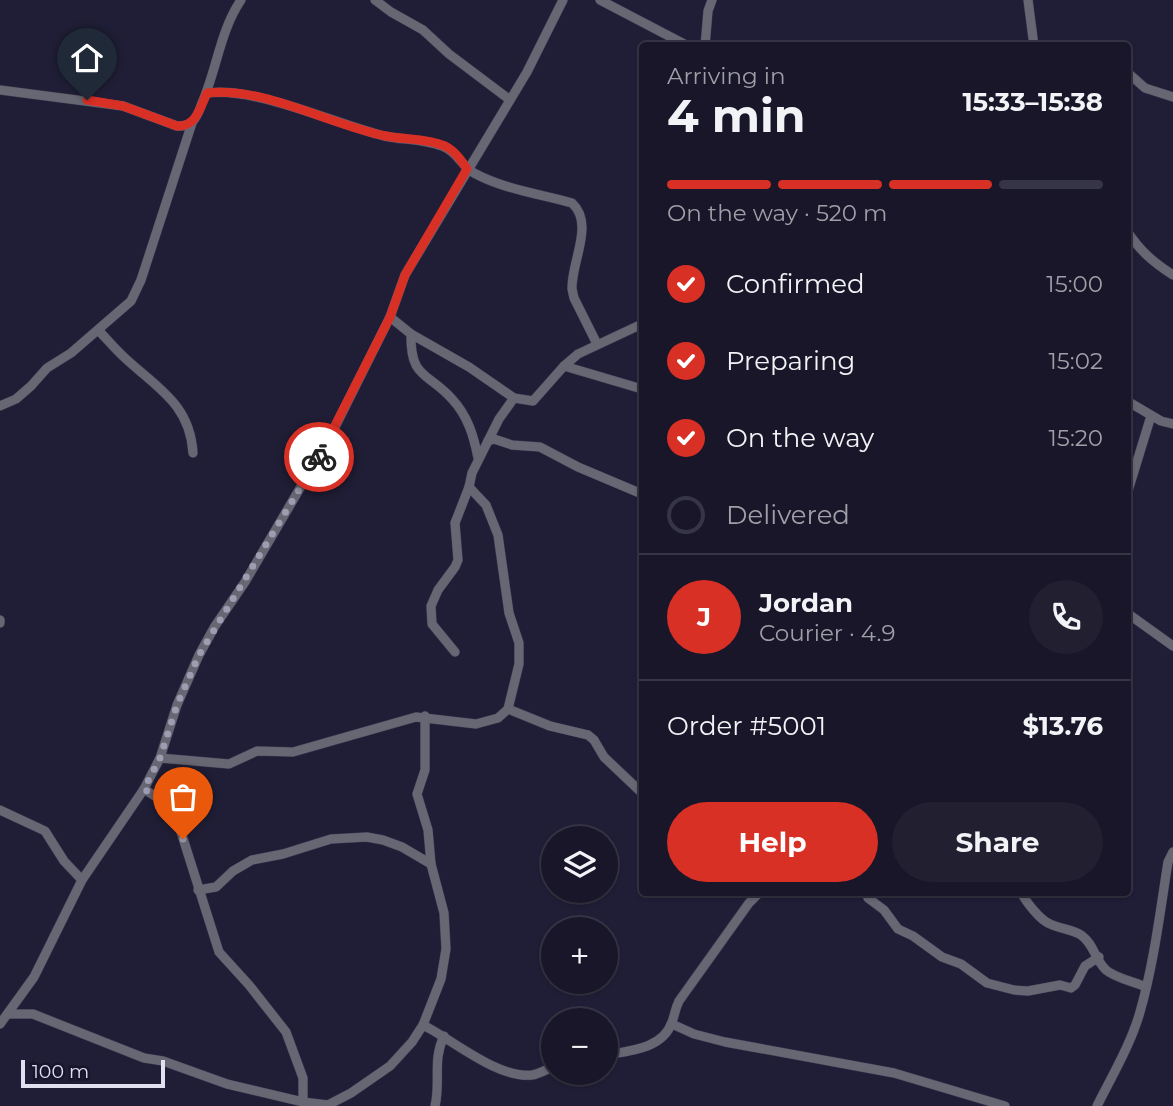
<!DOCTYPE html>
<html lang="en">
<head>
<meta charset="utf-8">
<style>
	body { margin:0; font-family:Montserrat,sans-serif; background:#211f30; color:#f1f3f6; height:100vh; display:flex; flex-direction:column; font-size:26px; white-space:nowrap }
	* { box-sizing:border-box; margin:0 }
	p { font-size:23px; color:#9f9fa8 }
	.icon { flex:none; width:38px; height:38px; fill:none; stroke:currentColor; stroke-width:2; stroke-linecap:round; stroke-linejoin:round }
	.map { position:relative; flex:1; overflow:hidden }
	.side { position:absolute; left:639px; top:42px; width:492px; height:854px; display:flex; flex-direction:column; background:#181628; border-radius:7px; box-shadow:0 2px 5px #0004,0 0 0 2px #363545 }
	.side>* { flex:none }
	.tools { position:absolute; left:541px; top:826px; display:grid; gap:14px }
	.tools a { display:grid; place-items:center; width:77px; height:77px; border-radius:50%; background:#181628; box-shadow:0 2px 5px #0004,0 0 0 2px #363545; font-size:35px }
	.scale { position:absolute; left:21px; bottom:18px; width:144px; box-sizing:border-box; padding-left:7px; border:4px solid #e0e0f1; border-top:0; font-size:19px; line-height:24px; white-space:nowrap; color:#e0e0f1; -webkit-text-stroke:5px #17152c; paint-order:stroke }
	.pin { position:absolute; display:grid; place-items:center; width:60px; height:60px; color:#fff; margin:-72px -30px; border-radius:50% 50% 50% 0; rotate:-45deg; box-shadow:0 0 7px #0007 }
	.pin .icon { rotate:45deg }
	.courier { position:absolute; display:grid; place-items:center; width:70px; height:70px; margin:-35px; border:5px solid #d93025; border-radius:50%; background:#fff; color:#222; box-shadow:0 2px 9px #0007 }
	.head em { font-style:normal; font-weight:700 }
	.head div { display:flex; flex-direction:column-reverse }
	.head { display:flex; align-items:center; justify-content:space-between; height:119px; padding:0 28px }
	h1 { font-size:46px; font-weight:700; line-height:52px }
	.bar { display:grid; grid-template-columns:repeat(4,1fr); gap:10px 7px; align-content:center; height:84px; padding:0 28px }
	.bar i { height:9px; border-radius:5px; background:#363545 }
	.bar .on { background:#d93025 }
	.bar p { grid-column:span 4 }
	.line { display:flex; align-items:center; gap:18px; padding:0 28px; border-top:2px solid #363545 }
	.line div { flex:1 }
	.round { display:grid; place-items:center; flex:none; width:74px; height:74px; border-radius:37px; background:#211f30 }
	ol { padding:0 28px; list-style:none }
	li { display:flex; align-items:center; gap:21px; height:77px }
	li p { margin-inline-start:auto }
	li .icon { padding:7px; border-radius:50%; background:#d93025; color:#fff; stroke-width:4 }
	li:last-child { color:#9f9fa8 }
	li i { width:38px; height:38px; border:4px solid #363545; border-radius:50% }
	.button { display:flex; gap:14px; margin-top:auto; padding:14px 28px }
	.button a { flex:1; height:80px; border-radius:42px; background:#d93025; color:#fff; font-size:28px; font-weight:700; line-height:80px; text-align:center }
	.button a+a { background:#211f30; color:#f1f3f6 }
	.map>svg:first-child { display:block }
</style>
</head>
<body>
<div class="map">
<svg width="1173" height="1106" viewBox="0 0 1173 1106">
	<rect width="100%" height="100%" fill="#201e36"/>
	<g fill="none" stroke-linecap="round" stroke-linejoin="round">
		<defs>
			<g id="street">
				<path d="M 375,0 L 391,12 L 423,30 L 449,54 L 510,100"/>
				<path d="M 600,0 L 688,46"/>
				<path d="M 1028,0 L 1034,46"/>
				<path d="M 705,46 L 708,11 L 712,0"/>
				<path d="M 1127,72 L 1145,88 L 1173,97"/>
				<path d="M 0,90 L 123,106 L 177,126 C 182,126 188,126 192,122 C 197,118 200,109 202,103 C 217,69 220,31 241,0"/>
				<path d="M 207,93 C 258,87 332,123 384,136 C 403,140 423,139 442,146 C 457,151 461,166 474,173 C 503,189 540,194 572,203 C 595,224 571,262 572,289 L 574,298 L 597,344"/>
				<path d="M 1127,231 C 1140,251 1153,262 1173,275"/>
				<path d="M 390,317 L 411,334 L 469,367 L 514,398 L 533,401 L 564,366 L 578,354 L 642,324"/>
				<path d="M 98,330 C 107,339 115,349 125,358 C 157,388 190,404 193,453"/>
				<path d="M 411,334 C 410,379 428,372 452,399 C 468,416 474,437 478,458"/>
				<path d="M 564,366 L 642,389"/>
				<path d="M 1127,401 L 1161,421 L 1173,424"/>
				<path d="M 0,406 L 16,399 L 31,386 L 47,368 L 71,353 L 131,301 L 141,280 L 192,123"/>
				<path d="M 488,441 L 494,439 L 512,445 L 540,447 L 578,467 L 642,494"/>
				<path d="M 1127,494 L 1151,416"/>
				<path d="M 1127,613 L 1173,646"/>
				<path d="M 0,620 L 0,623"/>
				<path d="M 455,652 L 432,624 L 431,606 L 438,590 L 455,567 L 458,560 L 455,523 L 469,487 L 472,473 L 499,419 L 514,398"/>
				<path d="M 508,709 L 550,726 L 588,735 L 594,740 L 604,757 L 642,793"/>
				<path d="M 160,758 L 229,764 L 257,751 L 293,752 L 416,717 L 476,724 L 498,718 L 508,709 L 519,664 L 519,643 L 509,613 L 498,535 L 486,505 L 469,487"/>
				<path d="M 144,789 L 164,802 L 175,813 L 219,952 L 249,985 L 286,1032 L 303,1078 L 303,1102"/>
				<path d="M 0,810 L 45,831 L 64,861 L 82,880"/>
				<path d="M 198,890 L 216,887 L 233,871 L 252,860 L 283,854 L 331,839 L 367,837 L 383,840 L 402,847 L 431,864"/>
				<path d="M 866,892 L 868,898 L 884,910 L 898,929 L 913,936 L 942,957 L 961,964 L 987,983 L 1014,990 L 1028,991 L 1060,985 L 1071,988 L 1075,985 L 1085,966 L 1099,957"/>
				<path d="M 1021,892 C 1026,902 1040,920 1050,924 C 1061,929 1071,929 1081,935 C 1094,944 1095,960 1106,970 C 1115,978 1135,982 1146,987"/>
				<path d="M 9,1014 L 33,1014 L 144,1058 L 163,1061 L 227,1084 L 303,1102 L 328,1105 L 351,1093 L 390,1066 L 412,1042 L 423,1025 L 441,979 L 446,949 L 444,913 L 431,864 L 428,830 L 417,794 L 425,770 L 425,716"/>
				<path d="M 0,1024 L 34,977 L 82,880 L 144,789 L 160,758 L 177,705 L 199,655 L 215,626 L 245,582 L 330,437 L 390,317 L 405,275 L 527,72 L 563,0"/>
				<path d="M 672,1024 L 694,1034 L 725,1042 L 894,1073 L 1005,1106"/>
				<path d="M 423,1025 C 453,1040 498,1079 532,1075 C 539,1074 547,1069 553,1067"/>
				<path d="M 606,1055 C 629,1051 663,1049 672,1022 C 675,1014 675,1009 679,1001 L 749,903 L 760,892"/>
				<path d="M 435,1106 C 441,1081 432,1061 444,1036"/>
				<path d="M 1097,1106 C 1112,1076 1131,1044 1140,1012 C 1154,963 1160,912 1168,862 L 1173,852"/>
			</g>
		</defs>
		<use href="#street" stroke="#3b3950" stroke-width="10"/>
		<use href="#street" stroke="#676774" stroke-width="9"/>
	</g>
	<g fill="none" stroke-linecap="round" stroke-linejoin="round">
		<path stroke="#9d9cb0" stroke-width="7" stroke-dasharray="0 12.6" d="M 183,839 C 174,808 171,806 144,789 L 160,758 L 177,705 L 199,655 L 319,457"/>
		<path stroke="#d93025" stroke-width="9" d="M 87,100 L 123,106 L 177,126 C 196,127 200,108 207,93 C 263,86 330,125 386,136 C 405,140 426,138 445,146 C 455,151 461,160 467,169 L 405,275 L 390,317 L 319,457"/>
	</g>
</svg>
<div class="tools">
<a><svg class="icon" aria-label="layers" viewBox="0 0 24 24"><path d="M12 4l9 5-9 5-9-5zM3 14l9 5 9-5"/></svg></a>
<a>+</a>
<a>−</a>
</div>
<div class="scale">100 m</div>
<div class="pin" style="left:183px;top:839px;background:#ea580c"><svg class="icon" aria-label="bag" viewBox="0 0 24 24"><path d="M5 8h14l-1 12H6zM9 8a3 3 0 0 1 6 0"/></svg></div>
<div class="pin" style="left:87px;top:100px;background:#1f2937"><svg class="icon" aria-label="home" viewBox="0 0 24 24"><path d="M3 11l9-7 9 7M6 9v11h12V9"/></svg></div>
<div class="courier" style="left:319px;top:457px"><svg class="icon" aria-label="bike" viewBox="0 0 24 24"><circle cx="6" cy="16" r="4"/><circle cx="18" cy="16" r="4"/><path d="M6 16l4-8h5l3 8M10 8l3 8H6M13 5h3"/></svg></div>
<section class="side">
<div class="head"><div><h1>4 min</h1><p>Arriving in</p></div><em>15:33–15:38</em></div>
<div class="bar"><i class="on"></i><i class="on"></i><i class="on"></i><i></i><p>On the way · 520 m</p></div>
<ol>
<li><svg class="icon" aria-label="check" viewBox="0 0 24 24"><path d="M5 12l5 5 9-10"/></svg>Confirmed<p>15:00</p></li>
<li><svg class="icon" aria-label="check" viewBox="0 0 24 24"><path d="M5 12l5 5 9-10"/></svg>Preparing<p>15:02</p></li>
<li><svg class="icon" aria-label="check" viewBox="0 0 24 24"><path d="M5 12l5 5 9-10"/></svg>On the way<p>15:20</p></li>
<li><i></i>Delivered</li>
</ol>
<div class="line" style="height:126px"><b class="round" style="background:#d93025;color:#fff">J</b><div><b>Jordan</b><p>Courier · 4.9</p></div><a class="round"><svg class="icon" aria-label="phone" viewBox="0 0 24 24"><path d="M5 4h4l2 5-3 2q2 4 5 5l2-3 5 2v4C11 20 4 13 5 4z"/></svg></a></div>
<div class="line" style="height:91px"><div>Order #5001</div><b>$13.76</b></div>
<div class="button"><a>Help</a><a>Share</a></div>
</section>
</div>
</body>
</html>
